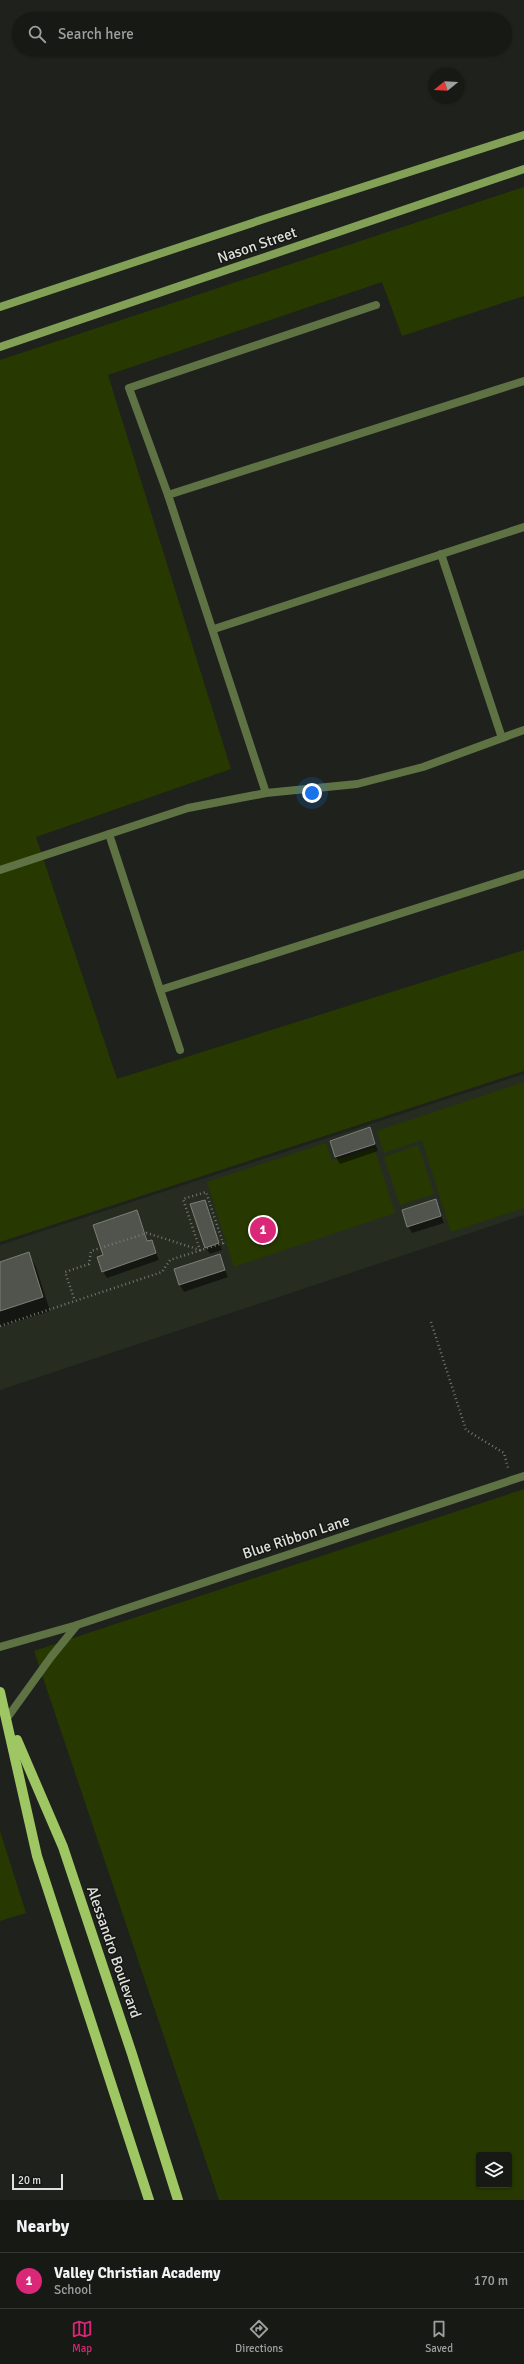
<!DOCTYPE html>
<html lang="en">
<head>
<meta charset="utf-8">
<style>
	body { margin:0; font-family:Signika,sans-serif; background:#242622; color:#f1f3f6 }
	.controls { position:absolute; right:12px; bottom:12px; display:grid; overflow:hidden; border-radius:4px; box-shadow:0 1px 3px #0004 }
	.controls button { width:36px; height:36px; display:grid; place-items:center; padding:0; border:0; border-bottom:1px solid #363834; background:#171915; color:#f1f3f6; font:20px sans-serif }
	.compass { position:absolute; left:428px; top:68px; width:36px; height:36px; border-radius:50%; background:#171915; box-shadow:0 1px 3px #0004; rotate:252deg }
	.scale { position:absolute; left:12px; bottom:10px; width:51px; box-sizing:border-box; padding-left:4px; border:2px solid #e0e1de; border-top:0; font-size:11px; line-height:14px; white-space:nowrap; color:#e0e1de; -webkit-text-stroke:3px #161813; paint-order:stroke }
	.you { position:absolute; left:312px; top:793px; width:14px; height:14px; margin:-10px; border:3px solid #fff; border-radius:50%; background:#1a73e8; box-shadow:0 0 0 6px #1a73e833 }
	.badge { display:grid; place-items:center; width:26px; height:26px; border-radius:50%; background:#db2777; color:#fff; font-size:13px; font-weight:700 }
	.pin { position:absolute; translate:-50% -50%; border:2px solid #fff; box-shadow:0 1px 4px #0006 }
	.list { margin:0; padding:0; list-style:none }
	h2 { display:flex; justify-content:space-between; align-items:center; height:52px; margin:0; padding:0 16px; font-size:17px }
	h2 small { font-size:13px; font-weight:400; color:#9ea0a0 }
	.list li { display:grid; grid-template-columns:26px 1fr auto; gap:12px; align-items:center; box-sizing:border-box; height:56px; padding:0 16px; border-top:1px solid #363834 }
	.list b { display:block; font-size:15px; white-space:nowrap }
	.list p { margin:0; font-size:13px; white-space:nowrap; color:#9ea0a0 }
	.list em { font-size:13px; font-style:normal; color:#9ea0a0 }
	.icon { flex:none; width:22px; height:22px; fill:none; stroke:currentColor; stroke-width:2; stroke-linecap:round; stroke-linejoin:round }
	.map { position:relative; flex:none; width:524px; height:2200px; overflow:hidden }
	.search { position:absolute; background:#171915; box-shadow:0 1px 3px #0004; left:12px; right:12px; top:12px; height:44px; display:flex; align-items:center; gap:10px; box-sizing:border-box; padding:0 14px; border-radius:22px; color:#9ea0a0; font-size:15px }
	.sheet { height:108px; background:#171915 }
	nav { display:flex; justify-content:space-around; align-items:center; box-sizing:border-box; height:56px; border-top:1px solid #363834; background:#171915; font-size:11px; color:#9ea0a0 }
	nav a { display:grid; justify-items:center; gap:2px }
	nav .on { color:#db2777 }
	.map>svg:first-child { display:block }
	.built { fill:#272c20 }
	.green { fill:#273900; fill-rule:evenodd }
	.shadow { fill:#0007 }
	.building { fill:#51544d; stroke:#7c7f78 }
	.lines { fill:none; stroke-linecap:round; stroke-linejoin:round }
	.path { stroke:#757672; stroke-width:2.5; stroke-dasharray:1 3; stroke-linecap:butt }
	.lane { stroke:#5f7244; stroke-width:8 }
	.street { stroke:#5f7244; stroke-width:8 }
	.secondary { stroke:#83a156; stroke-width:8 }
	.primary { stroke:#9ec662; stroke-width:10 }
	.labels { text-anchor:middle; stroke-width:3; stroke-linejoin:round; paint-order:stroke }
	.street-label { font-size:15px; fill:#e0e1de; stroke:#161813 }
</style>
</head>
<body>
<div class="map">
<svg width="524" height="2200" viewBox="0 0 524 2200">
	<rect width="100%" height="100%" fill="#1f211c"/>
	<path class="built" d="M 524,1074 L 524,1215 L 0,1390 L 0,1245 Z"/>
	<g class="green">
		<path d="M 524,187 L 524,296 L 402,336 L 382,282 L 108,375 L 231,769 L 36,837 L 117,1079 L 524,950 L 524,1071 L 0,1242 L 0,360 Z"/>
		<path d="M 524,1082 L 524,1208 L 451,1232 L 422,1140 L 384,1153 L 377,1131 Z"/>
		<path d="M 326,1143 L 332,1161 L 374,1148 L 395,1213 L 234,1267 L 207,1182 Z"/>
		<path d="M 418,1145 L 434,1194 L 400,1205 L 384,1157 Z"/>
		<path d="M 524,1489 L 524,2200 L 219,2200 L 34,1651 ZM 479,2155 L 509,2155 L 509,2185 L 479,2185 Z"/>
		<path d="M 0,1831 L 26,1913 L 0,1921 Z"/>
	</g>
	<g class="shadow">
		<path d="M 369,1129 L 378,1151 L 340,1164 L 336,1157 Z"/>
		<path d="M 435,1200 L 444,1223 L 412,1233 L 408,1226 Z"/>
		<path d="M 204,1201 L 222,1250 L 210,1254 L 205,1247 Z"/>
		<path d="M 137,1211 L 148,1242 L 151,1241 L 159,1260 L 107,1278 L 103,1271 L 104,1256 Z"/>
		<path d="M 28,1253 L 36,1267 L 50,1311 L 0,1327 L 0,1263 Z"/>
		<path d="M 219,1256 L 228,1277 L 184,1292 L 180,1285 Z"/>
	</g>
	<g class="building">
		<path d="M 370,1127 L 375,1144 L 335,1157 L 330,1141 Z"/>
		<path d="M 436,1199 L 441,1216 L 407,1227 L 402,1210 Z"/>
		<path d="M 205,1200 L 219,1243 L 205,1248 L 190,1204 Z"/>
		<path d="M 137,1210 L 147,1241 L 152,1240 L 156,1253 L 102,1272 L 97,1257 L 103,1255 L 93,1225 Z"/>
		<path d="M 29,1252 L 43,1297 L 0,1311 L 0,1262 Z"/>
		<path d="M 220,1254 L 225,1270 L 179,1285 L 174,1269 Z"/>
	</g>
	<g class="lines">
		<g class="path">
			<path d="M 431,1322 L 466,1430 L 504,1453 L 508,1468"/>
			<path d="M 0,1326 L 162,1272 L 170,1260 L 223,1243 L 206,1192 L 183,1199 L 200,1250 L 147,1233 L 91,1251 L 89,1264 L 65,1272 L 75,1301"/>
		</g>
		<g class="lane">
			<path d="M 168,495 L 129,388 L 376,305"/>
			<path d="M 0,1647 L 77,1625 L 524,1476"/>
			<path d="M 7,1718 L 51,1657 L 77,1625"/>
		</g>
		<g class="street">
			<path d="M 441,554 L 502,738"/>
			<path d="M 214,629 L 524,527"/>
			<path d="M 266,793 L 168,495 L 524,381"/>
			<path d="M 109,834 L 160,990 L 524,874"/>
			<path d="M 0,870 L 188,808 L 266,793 L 357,784 L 423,767 L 524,730"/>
			<path d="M 160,990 L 180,1050"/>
		</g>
		<g class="secondary">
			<path d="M 0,307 L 270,217 L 524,135"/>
			<path d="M 0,347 L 524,169"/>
		</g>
		<g class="primary">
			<path d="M 0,1692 L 37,1856 L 149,2200"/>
			<path d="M 17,1740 L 63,1847 L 132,2054 L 178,2200"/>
		</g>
	</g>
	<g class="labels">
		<g class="street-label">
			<text transform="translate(257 245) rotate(-19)" y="5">Nason Street</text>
			<text transform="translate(296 1537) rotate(-18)" y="5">Blue Ribbon Lane</text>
			<text transform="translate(114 1952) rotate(71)" y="5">Alessandro Boulevard</text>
		</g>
	</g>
</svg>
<div class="controls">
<button><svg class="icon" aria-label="layers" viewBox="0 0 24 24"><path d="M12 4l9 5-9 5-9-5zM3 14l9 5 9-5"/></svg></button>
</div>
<svg class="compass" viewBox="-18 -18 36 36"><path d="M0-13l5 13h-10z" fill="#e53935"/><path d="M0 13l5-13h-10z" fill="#9ea0a0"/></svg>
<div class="scale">20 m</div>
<div class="you"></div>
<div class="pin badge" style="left:263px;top:1230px">1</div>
<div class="search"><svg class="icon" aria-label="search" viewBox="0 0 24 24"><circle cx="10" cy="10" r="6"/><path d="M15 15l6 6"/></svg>Search here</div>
</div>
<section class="sheet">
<h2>Nearby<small></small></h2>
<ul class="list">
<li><span class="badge">1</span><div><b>Valley Christian Academy</b><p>School</p></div><em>170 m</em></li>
</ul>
</section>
<nav>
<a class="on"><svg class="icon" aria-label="map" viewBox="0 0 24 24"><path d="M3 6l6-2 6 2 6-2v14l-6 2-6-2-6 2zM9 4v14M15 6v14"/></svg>Map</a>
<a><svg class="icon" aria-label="directions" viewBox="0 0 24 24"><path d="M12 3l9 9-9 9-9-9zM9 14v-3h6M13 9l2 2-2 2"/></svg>Directions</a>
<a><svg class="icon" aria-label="saved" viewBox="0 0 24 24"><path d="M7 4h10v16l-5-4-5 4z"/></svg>Saved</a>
</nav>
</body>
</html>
